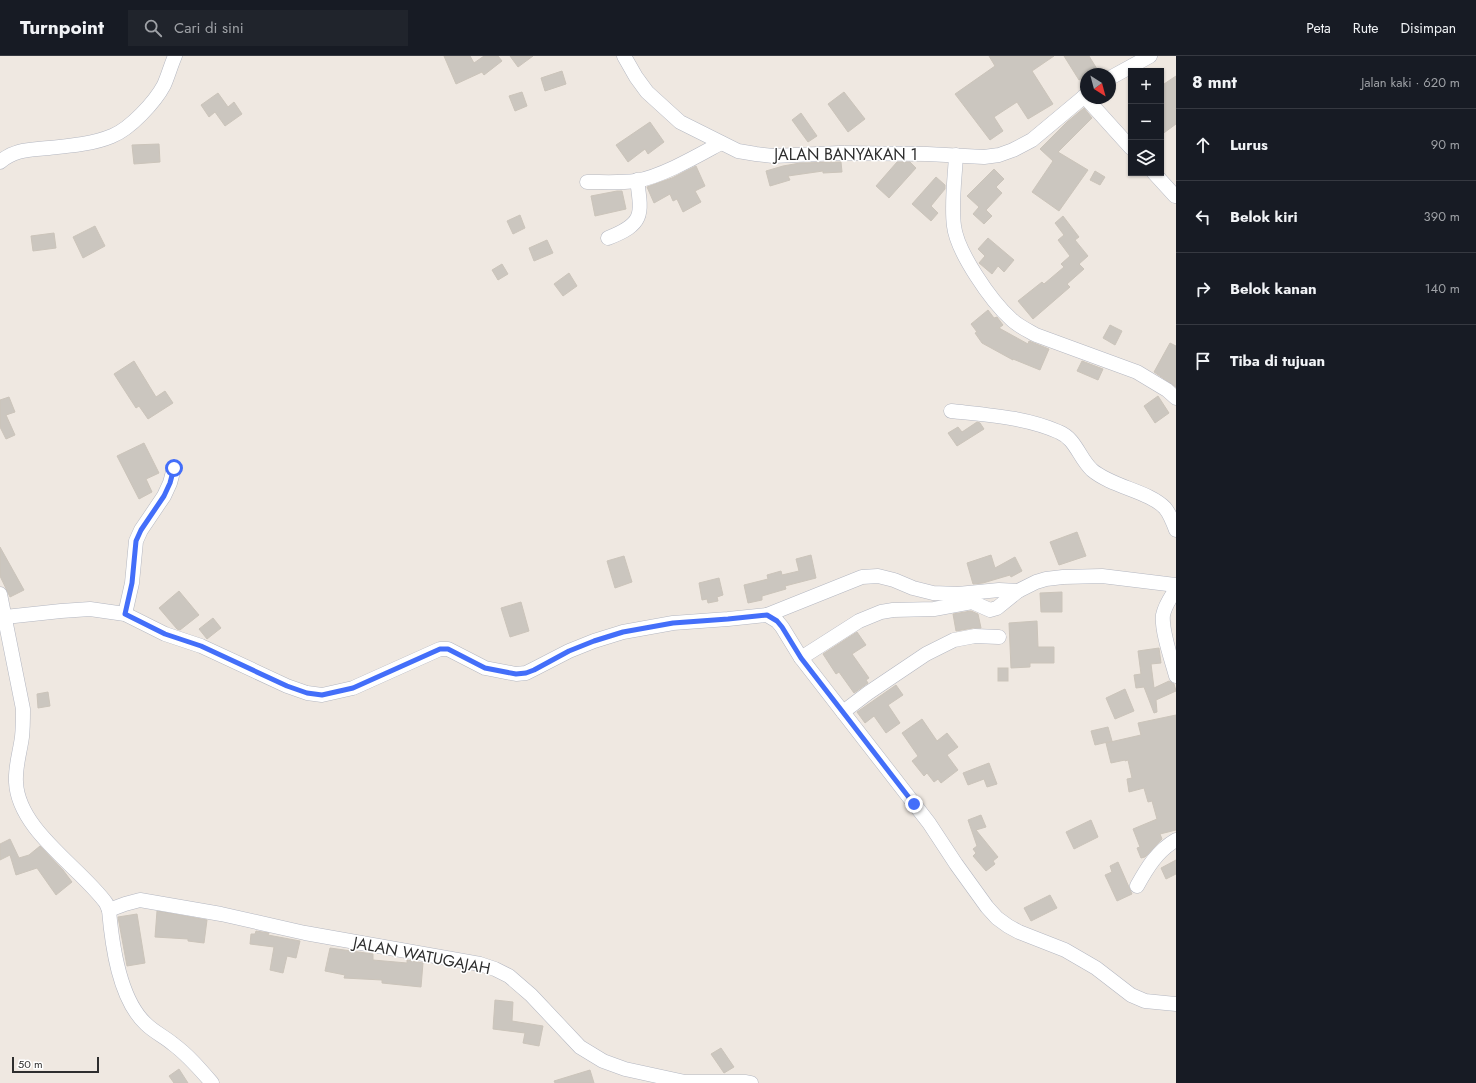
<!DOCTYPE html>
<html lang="id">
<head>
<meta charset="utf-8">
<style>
	body { margin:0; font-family:Jost,sans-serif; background:#20242c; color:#f1f3f6 }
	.controls { position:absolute; right:12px; top:12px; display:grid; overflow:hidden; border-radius:0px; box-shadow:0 1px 3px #0004 }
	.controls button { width:36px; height:36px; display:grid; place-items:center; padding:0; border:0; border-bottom:1px solid #363941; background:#171b24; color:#f1f3f6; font:20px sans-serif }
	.compass { position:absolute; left:1080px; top:12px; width:36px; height:36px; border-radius:50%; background:#171b24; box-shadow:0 1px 3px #0004; rotate:144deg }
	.scale { position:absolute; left:12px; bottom:10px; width:87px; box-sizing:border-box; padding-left:4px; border:2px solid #2e2e2e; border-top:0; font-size:11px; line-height:14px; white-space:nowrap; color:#2e2e2e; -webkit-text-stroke:3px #fff; paint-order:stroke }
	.stop { position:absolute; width:12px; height:12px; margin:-9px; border:3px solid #436ef9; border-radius:50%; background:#fff }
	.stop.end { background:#436ef9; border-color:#fff; box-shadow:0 1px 4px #0008 }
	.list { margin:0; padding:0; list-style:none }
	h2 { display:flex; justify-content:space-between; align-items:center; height:52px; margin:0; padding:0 16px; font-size:17px }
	h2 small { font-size:13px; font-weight:400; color:#9ea1a6 }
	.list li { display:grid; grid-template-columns:26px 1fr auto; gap:12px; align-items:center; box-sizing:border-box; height:72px; padding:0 16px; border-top:1px solid #363941 }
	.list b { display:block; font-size:15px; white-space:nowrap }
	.list em { font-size:13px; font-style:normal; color:#9ea1a6 }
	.icon { flex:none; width:22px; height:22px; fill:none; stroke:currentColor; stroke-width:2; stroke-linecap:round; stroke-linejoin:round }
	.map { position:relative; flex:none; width:1176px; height:1027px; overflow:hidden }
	header { display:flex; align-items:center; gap:24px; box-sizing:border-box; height:56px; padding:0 20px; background:#171b24; border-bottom:1px solid #363941 }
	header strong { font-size:19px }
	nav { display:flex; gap:22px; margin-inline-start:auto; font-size:14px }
	.search { width:280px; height:36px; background:#20242c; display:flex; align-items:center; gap:10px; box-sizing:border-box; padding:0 14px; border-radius:0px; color:#9ea1a6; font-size:15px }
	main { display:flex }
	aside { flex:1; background:#171b24 }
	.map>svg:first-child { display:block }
	.building { fill:#cbc6bf; stroke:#cbc4ba }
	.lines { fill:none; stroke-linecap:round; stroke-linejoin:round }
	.street-casing { stroke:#b4b7c1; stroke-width:15 }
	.street { stroke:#fff; stroke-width:14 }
	.route { stroke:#436ef9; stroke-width:5 }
	.labels { text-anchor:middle; stroke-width:3; stroke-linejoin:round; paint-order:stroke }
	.street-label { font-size:16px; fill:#2e2e2e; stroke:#fff }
</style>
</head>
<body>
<header>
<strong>Turnpoint</strong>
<div class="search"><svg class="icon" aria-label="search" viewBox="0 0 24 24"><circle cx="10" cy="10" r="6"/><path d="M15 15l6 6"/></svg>Cari di sini</div>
<nav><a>Peta</a><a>Rute</a><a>Disimpan</a></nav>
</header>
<main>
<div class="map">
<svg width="1176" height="1027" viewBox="0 0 1176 1027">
	<rect width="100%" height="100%" fill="#efe8e1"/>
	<g class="building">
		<path d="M 444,0 L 470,0 L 474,7 L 484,0 L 498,0 L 502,5 L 484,19 L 482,16 L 456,28 Z"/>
		<path d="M 510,0 L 533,0 L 518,11 Z"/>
		<path d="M 989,0 L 1054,0 L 1032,15 L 1053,48 L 1028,63 L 1017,46 L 994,61 L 1003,75 L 990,84 L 955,38 L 995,10 Z"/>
		<path d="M 1064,0 L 1089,0 L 1097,13 L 1089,18 L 1086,18 L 1086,20 L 1079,24 Z"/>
		<path d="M 562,15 L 566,28 L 545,35 L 541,22 Z"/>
		<path d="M 1176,20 L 1176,68 L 1161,79 L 1161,30 Z"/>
		<path d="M 522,36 L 527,50 L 515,55 L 509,40 Z"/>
		<path d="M 844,36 L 865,63 L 848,76 L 828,48 Z"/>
		<path d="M 218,37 L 228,51 L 234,46 L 242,58 L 225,70 L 215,56 L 209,61 L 201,49 Z"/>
		<path d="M 1084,52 L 1092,62 L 1058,96 L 1088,114 L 1059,155 L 1032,136 L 1053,105 L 1040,93 L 1067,66 Z"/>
		<path d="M 801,57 L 817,80 L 808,86 L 792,64 Z"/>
		<path d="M 650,66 L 664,86 L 648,98 L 645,93 L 628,106 L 616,89 Z"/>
		<path d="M 159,88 L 160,106 L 134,108 L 132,89 Z"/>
		<path d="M 841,106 L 842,116 L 823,117 L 823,115 L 788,120 L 790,124 L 770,130 L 766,115 L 783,110 L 800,107 Z"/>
		<path d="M 897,106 L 910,106 L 916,112 L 889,142 L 876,130 Z"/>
		<path d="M 696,110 L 705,130 L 695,135 L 701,146 L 683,156 L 677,143 L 673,145 L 670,138 L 654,147 L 647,131 L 672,122 Z"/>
		<path d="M 994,113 L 1004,123 L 996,131 L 1002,137 L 986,154 L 992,160 L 984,168 L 973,158 L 979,151 L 967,140 Z"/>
		<path d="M 1095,115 L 1105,121 L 1100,129 L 1090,124 Z"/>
		<path d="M 936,121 L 945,129 L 945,133 L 931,150 L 938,157 L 931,165 L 912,148 Z"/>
		<path d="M 617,135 L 622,135 L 626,153 L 595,160 L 591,140 Z"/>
		<path d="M 520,159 L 525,172 L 513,178 L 507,165 Z"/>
		<path d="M 1063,160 L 1079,181 L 1075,184 L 1088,200 L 1079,208 L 1084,213 L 1067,228 L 1070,231 L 1033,263 L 1018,245 L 1042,226 L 1044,228 L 1064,211 L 1061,208 L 1070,200 L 1058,184 L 1064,179 L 1055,167 Z"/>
		<path d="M 95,170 L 105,190 L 83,202 L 73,181 Z"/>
		<path d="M 54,177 L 56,192 L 33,195 L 31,180 Z"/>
		<path d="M 988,182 L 1014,204 L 1004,216 L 998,210 L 992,218 L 979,207 L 985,200 L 978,193 Z"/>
		<path d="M 547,184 L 553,197 L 534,205 L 529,192 Z"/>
		<path d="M 502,208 L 508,218 L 498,224 L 492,214 Z"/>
		<path d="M 569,217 L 577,230 L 563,240 L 554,228 Z"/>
		<path d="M 988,254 L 994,262 L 997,261 L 1003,269 L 999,272 L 1028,288 L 1029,285 L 1049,293 L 1040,314 L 1013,303 L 1013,304 L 982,287 L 975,277 L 977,276 L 971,268 Z"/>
		<path d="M 1110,269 L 1122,275 L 1115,289 L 1103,282 Z"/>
		<path d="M 1170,287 L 1176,290 L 1176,331 L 1154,316 Z"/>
		<path d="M 134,305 L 156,341 L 165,335 L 173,347 L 148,363 L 139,350 L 136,352 L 114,318 Z"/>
		<path d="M 1082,305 L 1103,313 L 1098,324 L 1077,315 Z"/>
		<path d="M 1158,340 L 1169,357 L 1155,367 L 1144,350 Z"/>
		<path d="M 9,341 L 15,356 L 6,359 L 15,379 L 6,383 L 0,371 L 0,344 Z"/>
		<path d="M 977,366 L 980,367 L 984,373 L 957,390 L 948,377 L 958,371 L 962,376 Z"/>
		<path d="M 144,387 L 159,417 L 146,423 L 152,436 L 139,443 L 117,400 Z"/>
		<path d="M 1077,476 L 1086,500 L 1059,509 L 1050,486 Z"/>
		<path d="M 0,491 L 24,534 L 10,541 L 0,520 Z"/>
		<path d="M 811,499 L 816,522 L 785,530 L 786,533 L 762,540 L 762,544 L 748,547 L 744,529 L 768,523 L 767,519 L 781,515 L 782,519 L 799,515 L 796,503 Z"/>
		<path d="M 991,499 L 995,512 L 1015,501 L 1022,515 L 1011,521 L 1010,519 L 983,527 L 973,528 L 967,507 Z"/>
		<path d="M 624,500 L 632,526 L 615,532 L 607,505 Z"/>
		<path d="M 719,522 L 723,539 L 717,541 L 718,545 L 708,547 L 707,543 L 702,544 L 699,527 Z"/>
		<path d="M 179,535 L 199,559 L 180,574 L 177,573 L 159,552 Z"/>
		<path d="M 1062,536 L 1062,556 L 1041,556 L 1040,537 Z"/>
		<path d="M 521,546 L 529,575 L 510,581 L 501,552 Z"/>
		<path d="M 971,555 L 978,558 L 981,572 L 973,572 L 956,575 L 953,558 Z"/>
		<path d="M 213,562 L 221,572 L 207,583 L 199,573 Z"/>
		<path d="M 1037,565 L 1038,591 L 1054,591 L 1054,607 L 1030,607 L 1030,611 L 1011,612 L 1009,567 Z"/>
		<path d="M 857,576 L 866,589 L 852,598 L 869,622 L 866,624 L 868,627 L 854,637 L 839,616 L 836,618 L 823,598 Z"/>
		<path d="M 1159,592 L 1161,607 L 1151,608 L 1154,632 L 1169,625 L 1174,628 L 1176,635 L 1156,644 L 1157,656 L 1154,657 L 1144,631 L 1136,632 L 1134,619 L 1141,618 L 1138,595 Z"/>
		<rect x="998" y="612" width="10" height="13"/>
		<path d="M 896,629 L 903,639 L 888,649 L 900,667 L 886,677 L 874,660 L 865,667 L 857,656 Z"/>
		<path d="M 1125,633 L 1134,655 L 1115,663 L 1106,642 Z"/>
		<path d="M 48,636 L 50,650 L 38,652 L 37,638 Z"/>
		<path d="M 1176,659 L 1176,774 L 1160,778 L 1162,783 L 1145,801 L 1141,802 L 1137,792 L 1140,791 L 1133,773 L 1157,763 L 1152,745 L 1148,746 L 1144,732 L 1129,736 L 1127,723 L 1132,722 L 1128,704 L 1125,705 L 1125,704 L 1111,707 L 1106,687 L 1141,679 L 1138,667 Z"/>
		<path d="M 922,663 L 937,685 L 947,677 L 958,691 L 947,699 L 958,714 L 941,727 L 938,723 L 934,726 L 927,717 L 924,720 L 912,705 L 918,700 L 902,677 Z"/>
		<path d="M 1108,671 L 1112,685 L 1095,689 L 1091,675 Z"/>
		<path d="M 989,707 L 997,728 L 987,731 L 984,723 L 968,729 L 963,717 Z"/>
		<path d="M 981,759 L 986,771 L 976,774 L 998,801 L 993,805 L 995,808 L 986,815 L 973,800 L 976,797 L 973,793 L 977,790 L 968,764 Z"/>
		<path d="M 1091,764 L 1098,781 L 1074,793 L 1066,776 Z"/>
		<path d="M 10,783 L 19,802 L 29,799 L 40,790 L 63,814 L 72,826 L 56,839 L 37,812 L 16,819 L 10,799 L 0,804 L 0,788 Z"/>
		<path d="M 1176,804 L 1176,818 L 1166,823 L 1161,812 Z"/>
		<path d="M 1118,806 L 1132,838 L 1117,845 L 1105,819 L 1112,816 L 1110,810 Z"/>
		<path d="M 1050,839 L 1057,852 L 1031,865 L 1024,852 Z"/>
		<path d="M 157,855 L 207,864 L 204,887 L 188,885 L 188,883 L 155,881 Z"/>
		<path d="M 137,858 L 145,907 L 127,910 L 118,861 Z"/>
		<path d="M 256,875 L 269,877 L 268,879 L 300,885 L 296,902 L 287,900 L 283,917 L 270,914 L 274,891 L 250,888 L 251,878 L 255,878 Z"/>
		<path d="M 330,892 L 373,898 L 373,904 L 407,907 L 407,904 L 423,907 L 421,931 L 382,927 L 382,924 L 344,922 L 345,919 L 325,915 Z"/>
		<path d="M 495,944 L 513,946 L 512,965 L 543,970 L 539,990 L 523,987 L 525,977 L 493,973 Z"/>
		<path d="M 721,992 L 734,1011 L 724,1017 L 711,998 Z"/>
		<path d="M 179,1013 L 188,1027 L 174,1027 L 169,1020 Z"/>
		<path d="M 590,1014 L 594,1027 L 555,1027 L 554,1025 Z"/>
	</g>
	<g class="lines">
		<g class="street-casing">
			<g id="street">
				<path d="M 624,0 L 636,21 L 647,36 L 680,66 L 738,95 L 756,98 L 773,100 L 840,97 L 927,98 L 984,101 L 999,99 L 1013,94 L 1032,84 L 1086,39"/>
				<path d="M 1110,22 L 1150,0"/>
				<path d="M 1084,40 L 1131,92"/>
				<path d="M 956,99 C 955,121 951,148 954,170 C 957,196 991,245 1011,263 C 1018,270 1027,274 1036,279 L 1137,316 L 1167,334 L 1176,342"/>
				<path d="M 0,106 C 15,93 30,94 49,92 C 69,90 93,88 112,80 C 130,73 155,46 164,29 C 168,20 171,9 175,0"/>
				<path d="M 1154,117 L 1175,140"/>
				<path d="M 587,126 C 603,126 620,127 636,125 C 663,120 697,100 721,87"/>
				<path d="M 608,182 C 644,168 642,159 637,124"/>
				<path d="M 951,355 C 987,359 1025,361 1059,376 C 1076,383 1079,402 1092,414 C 1112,431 1149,435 1165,452 C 1170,458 1173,466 1176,474"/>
				<path d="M 1176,533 C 1171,541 1165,549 1163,559 C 1161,574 1172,605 1176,620"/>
				<path d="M 0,538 L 23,653 C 23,663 23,672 22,681 C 20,696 15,711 16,726 C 18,774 80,811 106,847 L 109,854 C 112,889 119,943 146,968 C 154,976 165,981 173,988 C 188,999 200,1013 212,1027"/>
				<path d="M 125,558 L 132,527 L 136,485 L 141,474 L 164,440 L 170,427 L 174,412"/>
				<path d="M 767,559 L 862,521 L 878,520 L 894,524 L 913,532 L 933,537 L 958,538 L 999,534 L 1018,535 L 1036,526 L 1046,523 L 1063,521 L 1102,520 L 1176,529"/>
				<path d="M 5,561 L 61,555 L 90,553 L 125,558 L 165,578 L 201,590 L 287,630 L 307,637 L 322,639 L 353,632 L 440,593 L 448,593 L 485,612 L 516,618 L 526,617 L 534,613 L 569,595 L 594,585 L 623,576 L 673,567 L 728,563 L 767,559 L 777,565 L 782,571 L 801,602 L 929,767 L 956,808 L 987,851 L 997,862 L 1008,870 L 1019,876 L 1065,894 L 1096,912 L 1131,939 L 1145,945 L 1176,948"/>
				<path d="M 801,602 L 859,565 L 881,556 L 893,554 L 934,553 L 972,546 L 990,554 L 997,552 L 1018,535"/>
				<path d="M 843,656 L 868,637 L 926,598 L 954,584 L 975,580 L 999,581"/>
				<path d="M 1137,830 C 1147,812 1157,795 1176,784"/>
				<path d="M 109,854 L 125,848 L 140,844 L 221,858 L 305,877 L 480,908 L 495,913 L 509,920 L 531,939 L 580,991 L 603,1005 L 625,1013 L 685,1026 L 746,1026 L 751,1027"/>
			</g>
		</g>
		<use href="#street" class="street"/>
	</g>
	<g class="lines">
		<path class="route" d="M 174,412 L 170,427 L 164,440 L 141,474 L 136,485 L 132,527 L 125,558 L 165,578 L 201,590 L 287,630 L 307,637 L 322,639 L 353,632 L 440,593 L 448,593 L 485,612 L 516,618 L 526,617 L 534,614 L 569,595 L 594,585 L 623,576 L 673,567 L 728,563 L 767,559 L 777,565 L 782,571 L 801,602 L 914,748"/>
	</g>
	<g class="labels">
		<g class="street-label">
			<text x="846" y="104">JALAN BANYAKAN 1</text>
			<text transform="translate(422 899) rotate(11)" y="6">JALAN WATUGAJAH</text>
		</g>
	</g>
</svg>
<div class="controls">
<button>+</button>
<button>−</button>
<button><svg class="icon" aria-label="layers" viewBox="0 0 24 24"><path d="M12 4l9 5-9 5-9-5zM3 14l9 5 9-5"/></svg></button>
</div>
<svg class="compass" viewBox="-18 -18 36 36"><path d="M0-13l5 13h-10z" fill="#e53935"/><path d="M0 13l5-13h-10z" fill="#9ea1a6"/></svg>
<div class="scale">50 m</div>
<div class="stop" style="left:174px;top:412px"></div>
<div class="stop end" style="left:914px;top:748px"></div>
</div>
<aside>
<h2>8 mnt<small>Jalan kaki · 620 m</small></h2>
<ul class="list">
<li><svg class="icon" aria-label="ahead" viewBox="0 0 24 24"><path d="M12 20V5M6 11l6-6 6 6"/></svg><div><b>Lurus</b></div><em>90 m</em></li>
<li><svg class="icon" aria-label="left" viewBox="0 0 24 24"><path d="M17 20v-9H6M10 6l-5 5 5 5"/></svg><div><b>Belok kiri</b></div><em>390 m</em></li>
<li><svg class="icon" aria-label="right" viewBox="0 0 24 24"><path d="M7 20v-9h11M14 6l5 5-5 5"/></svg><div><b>Belok kanan</b></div><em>140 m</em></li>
<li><svg class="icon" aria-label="arrive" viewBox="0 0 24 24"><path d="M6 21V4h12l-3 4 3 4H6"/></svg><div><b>Tiba di tujuan</b></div></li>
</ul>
</aside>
</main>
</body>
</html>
